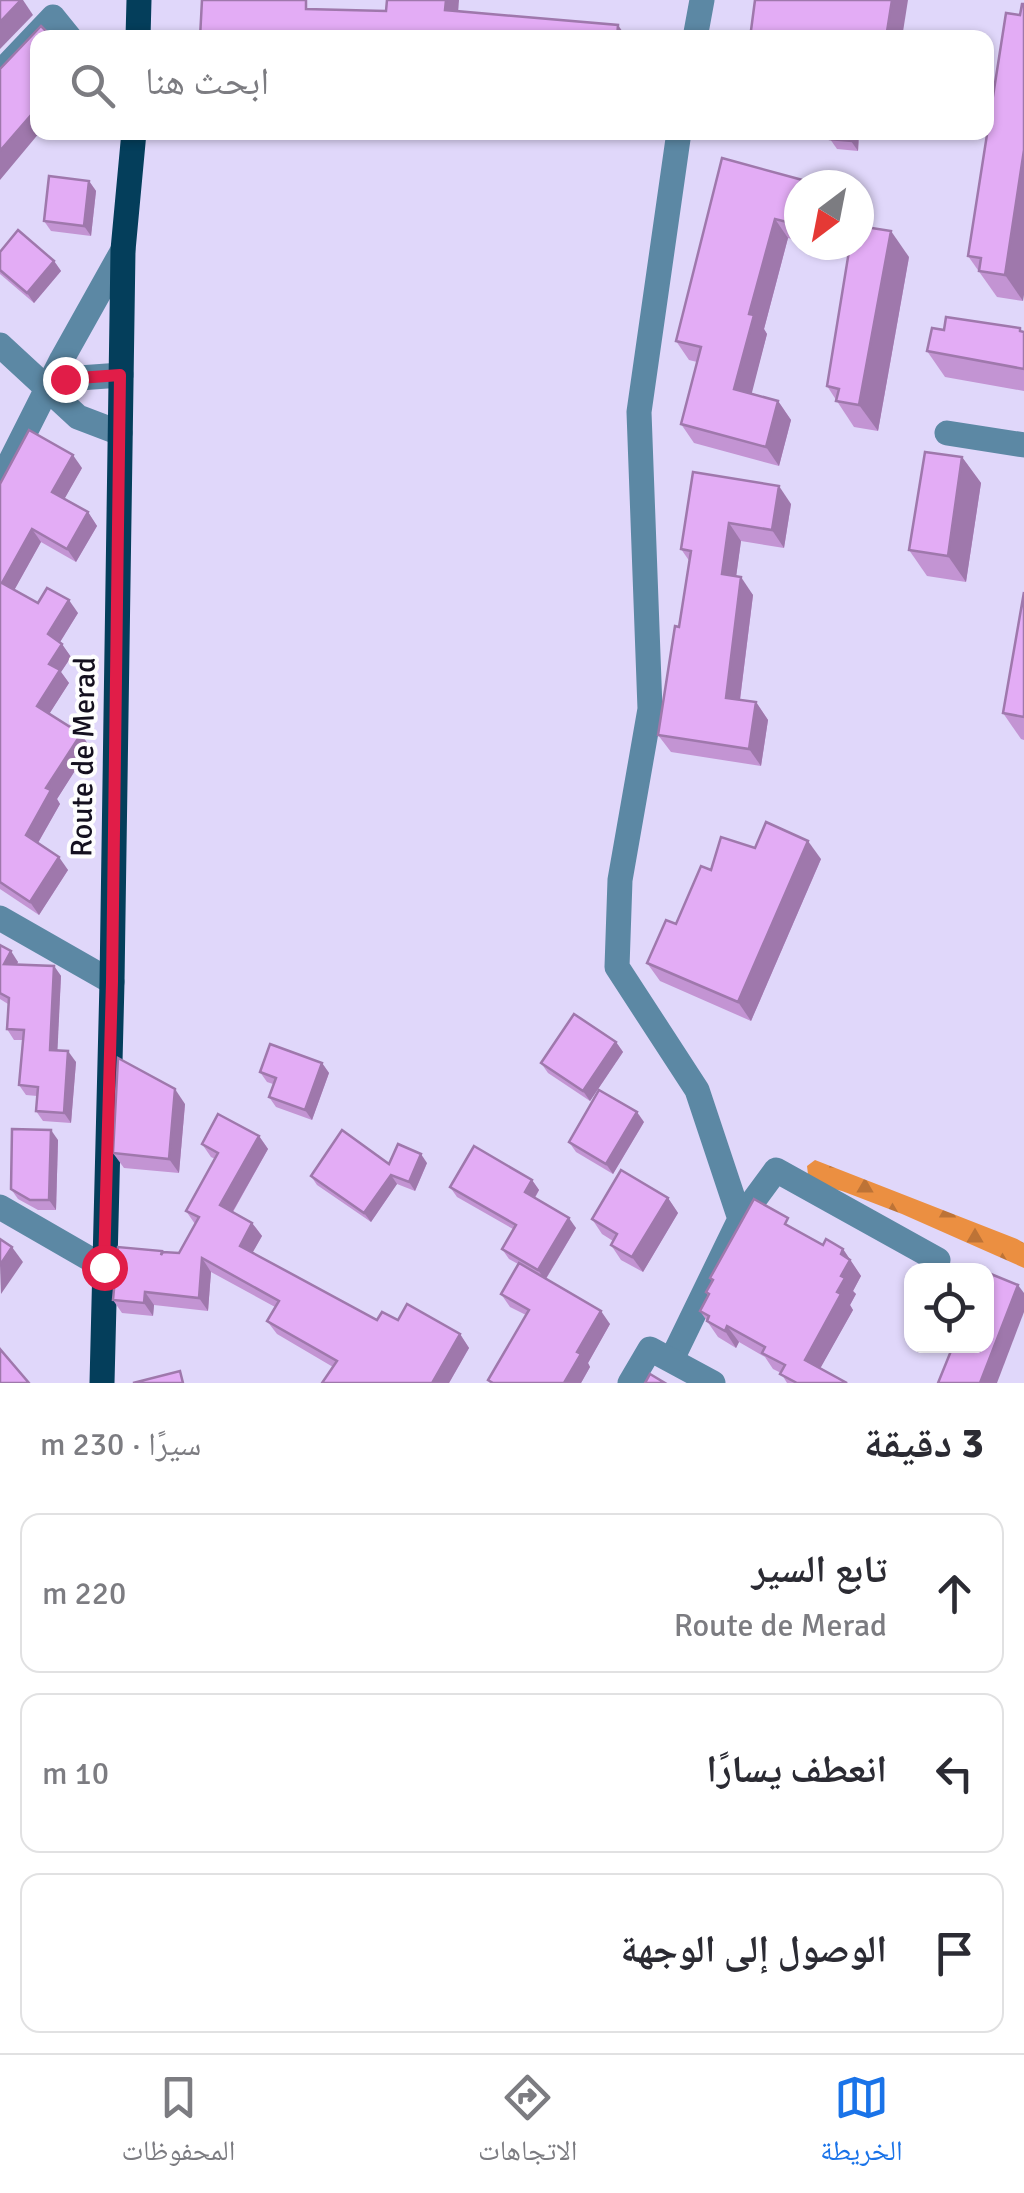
<!DOCTYPE html>
<html lang="ar">
<head>
<meta charset="utf-8">
<style>
	body { margin:0; font-family:Signika,"Noto Naskh Arabic",sans-serif; background:#f2f2f3; color:#2b2b33; direction:rtl }
	.controls { position:absolute; right:30px; bottom:30px; display:grid; overflow:hidden; border-radius:20px; box-shadow:0 2px 8px #0004 }
	.controls button { width:90px; height:90px; display:grid; place-items:center; padding:0; border:0; border-bottom:2px solid #e1e1e2; background:#fff; color:#2b2b33; font:50px sans-serif }
	.compass { position:absolute; left:784px; top:170px; width:90px; height:90px; border-radius:50%; background:#fff; box-shadow:0 2px 8px #0004; rotate:212deg }
	.stop { position:absolute; width:30px; height:30px; margin:-22px; border:8px solid #e11d48; border-radius:50%; background:#fff }
	.stop.end { background:#e11d48; border-color:#fff; box-shadow:0 2px 10px #0008 }
	.list { margin:0; padding:0; list-style:none }
	h2 { display:flex; justify-content:space-between; align-items:center; height:130px; margin:0; padding:0 40px; font-size:42px }
	h2 small { font-size:32px; font-weight:400; color:#7c7c81 }
	.list li { display:grid; grid-template-columns:65px 1fr auto; gap:30px; align-items:center; box-sizing:border-box; height:160px; margin:0 20px 20px; padding:0 20px; border:2px solid #e1e1e2; border-radius:20px }
	.list b { display:block; font-size:38px; white-space:nowrap }
	.list p { margin:0; font-size:32px; white-space:nowrap; color:#7c7c81 }
	.list em { font-size:32px; font-style:normal; color:#7c7c81 }
	.icon { flex:none; width:55px; height:55px; fill:none; stroke:currentColor; stroke-width:2; stroke-linecap:round; stroke-linejoin:round }
	.map { position:relative; flex:none; width:1024px; height:1383px; overflow:hidden; direction:ltr }
	.search { position:absolute; background:#fff; box-shadow:0 2px 8px #0004; left:30px; right:30px; top:30px; height:110px; display:flex; align-items:center; gap:25px; box-sizing:border-box; padding:0 35px; border-radius:20px; color:#7c7c81; font-size:38px }
	.sheet { height:670px; background:#fff }
	nav { display:flex; justify-content:space-around; align-items:center; box-sizing:border-box; height:140px; border-top:2px solid #e1e1e2; background:#fff; font-size:28px; color:#7c7c81 }
	nav a { display:grid; justify-items:center; gap:5px }
	nav .on { color:#1a73e8 }
	.map>svg:first-child { display:block }
	.forest { fill:url(#forest-firs) }
	.lines { fill:none; stroke-linecap:round; stroke-linejoin:round }
	.minor { stroke:#5c88a4; stroke-width:25 }
	.major { stroke:#043e5b; stroke-width:25 }
	.wall { fill:#c394d3 }
	.shaded-wall { fill:#9f78ac }
	.building { fill:#e3acf5; stroke:#9f78ac; stroke-width:2.5 }
	.route { stroke:#e11d48; stroke-width:12 }
	.labels { text-anchor:middle; stroke-width:8; stroke-linejoin:round; paint-order:stroke }
	.street-label { font-size:30px; fill:#14101f; stroke:#fefefe }
</style>
</head>
<body>
<div class="map">
<svg width="1024" height="1383" viewBox="0 0 1024 1383">
	<defs>
		<pattern id="forest-firs" width="22" height="20" patternUnits="userSpaceOnUse" patternTransform="scale(2.5)"><rect width="22" height="20" fill="#eb8f41"/><path d="M5 1l3.5 6h-7zM16 11l3.5 6h-7z" fill="#bd7336"/></pattern>
	</defs>
	<rect width="100%" height="100%" fill="#e0d7fa"/>
	<path class="forest" d="M 815,1160 L 1017,1239 L 1024,1243 L 1024,1268 L 902,1214 L 842,1191 L 809,1183 L 807,1166 Z"/>
	<g class="lines">
		<g class="minor">
			<path d="M 695,38 L 702,0"/>
			<path d="M 0,73 L 53,17 L 70,38"/>
			<path d="M 0,345 L 78,417 L 120,433"/>
			<path d="M 49,387 L 65,379 L 121,375"/>
			<path d="M 947,433 L 1024,445"/>
			<path d="M 0,482 L 62,359 L 123,250"/>
			<path d="M 0,918 L 112,982"/>
			<path d="M 0,1207 L 104,1267"/>
			<path d="M 740,1219 L 776,1170 L 938,1260"/>
			<path d="M 672,1359 L 740,1219 L 697,1090 L 617,967 L 620,880 L 650,709 L 639,412 L 679,132"/>
			<path d="M 630,1383 L 650,1349 L 713,1383"/>
		</g>
		<g class="major">
			<path d="M 138,38 L 139,0"/>
			<path d="M 102,1383 L 112,982 L 123,250 L 134,132"/>
		</g>
	</g>
	<g class="wall">
		<path d="M 1006,13 L 1023,301 L 997,297 L 968,256 Z"/>
		<path d="M 859,132 L 858,151 L 837,149 L 830,139 Z"/>
		<path d="M 722,158 L 806,181 L 809,185 L 799,185 L 799,241 L 788,238 L 764,329 L 767,334 L 751,393 L 778,401 L 791,420 L 779,466 L 694,443 L 681,424 L 697,362 L 689,360 L 676,341 Z"/>
		<path d="M 89,181 L 96,191 L 91,236 L 51,231 L 44,221 Z"/>
		<path d="M 0,252 L 54,261 L 61,271 L 34,303 L 0,274 Z"/>
		<path d="M 909,257 L 878,431 L 854,427 L 827,386 Z"/>
		<path d="M 944,330 L 1024,332 L 1024,391 L 945,377 L 927,351 Z"/>
		<path d="M 962,457 L 981,483 L 966,582 L 927,576 L 909,550 Z"/>
		<path d="M 82,468 L 64,499 L 88,512 L 97,526 L 76,562 L 41,542 L 14,590 L 38,603 L 78,613 L 60,642 L 71,657 L 61,672 L 69,683 L 49,714 L 81,734 L 90,747 L 57,799 L 60,804 L 38,843 L 68,870 L 39,915 L 0,889 L 0,484 Z"/>
		<path d="M 693,472 L 791,504 L 784,548 L 741,541 L 736,576 L 753,595 L 740,700 L 756,702 L 768,720 L 761,766 L 671,752 L 658,735 L 679,627 L 690,562 L 681,549 Z"/>
		<path d="M 1024,592 L 1024,740 L 1021,739 L 1003,713 Z"/>
		<path d="M 755,848 L 821,859 L 751,1021 L 660,981 L 647,963 L 676,924 L 711,870 Z"/>
		<path d="M 0,945 L 18,962 L 17,964 L 54,966 L 61,976 L 57,1050 L 76,1062 L 71,1123 L 43,1121 L 36,1111 L 37,1096 L 26,1095 L 19,1085 L 23,1040 L 14,1040 L 7,1029 L 8,1004 L 0,999 Z"/>
		<path d="M 616,1042 L 623,1052 L 590,1101 L 548,1073 L 541,1063 Z"/>
		<path d="M 322,1063 L 329,1073 L 312,1120 L 276,1107 L 269,1097 L 273,1084 L 267,1082 L 260,1072 Z"/>
		<path d="M 185,1104 L 179,1173 L 124,1168 L 113,1153 Z"/>
		<path d="M 644,1122 L 613,1174 L 576,1152 L 569,1142 Z"/>
		<path d="M 259,1136 L 268,1149 L 233,1212 L 252,1223 L 262,1236 L 252,1253 L 377,1320 L 398,1320 L 460,1334 L 469,1348 L 449,1383 L 322,1383 L 333,1367 L 277,1334 L 267,1321 L 275,1307 L 211,1272 L 208,1311 L 154,1305 L 153,1316 L 122,1313 L 113,1300 L 163,1253 L 179,1253 L 195,1224 L 186,1211 L 215,1159 L 211,1157 L 202,1144 Z"/>
		<path d="M 58,1140 L 56,1210 L 38,1210 L 18,1199 L 11,1189 Z"/>
		<path d="M 427,1163 L 415,1191 L 397,1184 L 371,1222 L 317,1185 L 311,1176 L 389,1164 Z"/>
		<path d="M 532,1180 L 539,1190 L 535,1198 L 576,1228 L 546,1279 L 610,1324 L 588,1363 L 590,1367 L 581,1383 L 490,1383 L 488,1380 L 526,1315 L 510,1307 L 501,1294 L 518,1264 L 509,1259 L 502,1249 L 513,1229 L 457,1197 L 450,1187 Z"/>
		<path d="M 668,1198 L 678,1213 L 643,1272 L 621,1260 L 611,1245 L 613,1241 L 602,1234 L 592,1219 Z"/>
		<path d="M 796,1230 L 823,1245 L 843,1249 L 861,1276 L 853,1291 L 856,1294 L 850,1305 L 853,1310 L 820,1368 L 847,1383 L 787,1383 L 781,1373 L 773,1369 L 765,1357 L 739,1342 L 736,1348 L 718,1337 L 700,1311 L 708,1296 L 706,1292 L 712,1281 L 710,1278 Z"/>
	</g>
	<g class="shaded-wall">
		<path d="M 21,0 L 23,0 L 33,15 L 0,49 L 0,22 Z"/>
		<path d="M 446,0 L 459,0 L 457,27 L 445,10 Z"/>
		<path d="M 892,0 L 908,0 L 902,38 L 886,38 Z"/>
		<path d="M 618,25 L 627,38 L 617,38 Z"/>
		<path d="M 38,107 L 38,132 L 40,132 L 0,180 L 0,151 Z"/>
		<path d="M 851,132 L 859,132 L 858,151 L 851,141 Z"/>
		<path d="M 1024,150 L 1024,295 L 1023,301 L 1005,275 Z"/>
		<path d="M 89,181 L 96,191 L 91,236 L 84,226 Z"/>
		<path d="M 799,208 L 799,231 L 795,224 Z"/>
		<path d="M 775,219 L 788,238 L 764,329 L 767,334 L 748,408 L 734,389 L 749,314 Z"/>
		<path d="M 891,231 L 909,257 L 878,431 L 859,405 Z"/>
		<path d="M 54,261 L 61,271 L 34,303 L 27,293 Z"/>
		<path d="M 778,401 L 791,420 L 779,466 L 766,447 Z"/>
		<path d="M 73,455 L 82,468 L 61,505 L 52,492 Z"/>
		<path d="M 962,457 L 981,483 L 966,582 L 948,556 Z"/>
		<path d="M 779,486 L 791,504 L 784,548 L 772,530 Z"/>
		<path d="M 88,512 L 97,526 L 76,562 L 67,549 Z"/>
		<path d="M 729,523 L 741,541 L 734,592 L 722,574 Z"/>
		<path d="M 32,529 L 41,542 L 11,596 L 2,583 Z"/>
		<path d="M 741,577 L 753,595 L 738,715 L 726,698 Z"/>
		<path d="M 69,600 L 78,613 L 57,647 L 48,634 Z"/>
		<path d="M 62,644 L 71,657 L 61,672 L 69,683 L 46,719 L 37,706 L 49,664 Z"/>
		<path d="M 756,702 L 768,720 L 761,766 L 749,749 Z"/>
		<path d="M 81,734 L 90,747 L 57,799 L 60,804 L 35,848 L 26,835 L 46,788 Z"/>
		<path d="M 808,841 L 821,859 L 751,1021 L 738,1002 Z"/>
		<path d="M 59,857 L 68,870 L 39,915 L 30,902 Z"/>
		<path d="M 11,951 L 18,962 L 11,974 L 4,964 Z"/>
		<path d="M 54,966 L 61,976 L 57,1060 L 50,1050 Z"/>
		<path d="M 616,1042 L 623,1052 L 590,1101 L 583,1091 Z"/>
		<path d="M 68,1051 L 76,1062 L 71,1123 L 64,1113 Z"/>
		<path d="M 322,1063 L 329,1073 L 312,1120 L 305,1110 Z"/>
		<path d="M 175,1089 L 185,1104 L 179,1173 L 169,1159 Z"/>
		<path d="M 637,1112 L 644,1122 L 613,1174 L 606,1164 Z"/>
		<path d="M 51,1130 L 58,1140 L 56,1210 L 49,1200 Z"/>
		<path d="M 259,1136 L 268,1149 L 229,1218 L 220,1205 Z"/>
		<path d="M 421,1154 L 427,1163 L 415,1191 L 409,1182 Z"/>
		<path d="M 391,1175 L 397,1184 L 371,1222 L 364,1213 Z"/>
		<path d="M 532,1180 L 539,1190 L 532,1202 L 525,1192 Z"/>
		<path d="M 668,1198 L 678,1213 L 643,1272 L 632,1257 Z"/>
		<path d="M 569,1218 L 576,1228 L 545,1280 L 538,1270 Z"/>
		<path d="M 252,1223 L 262,1236 L 249,1259 L 240,1246 Z"/>
		<path d="M 12,1247 L 23,1262 L 1,1294 L 0,1265 Z"/>
		<path d="M 843,1249 L 861,1276 L 853,1291 L 856,1294 L 850,1305 L 853,1310 L 816,1376 L 805,1360 L 837,1292 L 841,1276 L 841,1254 Z"/>
		<path d="M 202,1258 L 211,1272 L 208,1311 L 199,1298 Z"/>
		<path d="M 1018,1285 L 1024,1293 L 1024,1312 L 997,1383 L 980,1383 Z"/>
		<path d="M 145,1292 L 154,1305 L 153,1316 L 144,1303 Z"/>
		<path d="M 601,1311 L 610,1324 L 588,1363 L 590,1367 L 581,1383 L 564,1383 L 577,1352 Z"/>
		<path d="M 727,1326 L 739,1342 L 736,1348 L 725,1331 Z"/>
		<path d="M 460,1334 L 469,1348 L 449,1383 L 432,1383 Z"/>
	</g>
	<g class="building">
		<path d="M 0,0 L 21,0 L 0,22 Z"/>
		<path d="M 202,0 L 306,0 L 306,9 L 386,11 L 387,0 L 446,0 L 445,10 L 618,25 L 617,38 L 200,38 Z"/>
		<path d="M 755,0 L 892,0 L 886,38 L 750,38 Z"/>
		<path d="M 1022,4 L 1024,4 L 1024,150 L 1005,275 L 979,271 L 981,258 L 968,256 L 1006,13 L 1020,15 Z"/>
		<path d="M 41,26 L 52,37 L 64,38 L 38,38 L 38,107 L 0,151 L 0,69 Z"/>
		<path d="M 830,132 L 851,132 L 851,141 L 830,139 Z"/>
		<path d="M 722,158 L 806,181 L 805,185 L 799,185 L 799,208 L 795,224 L 775,219 L 749,314 L 754,315 L 734,389 L 778,401 L 766,447 L 681,424 L 701,347 L 676,341 Z"/>
		<path d="M 49,176 L 89,181 L 84,226 L 44,221 Z"/>
		<path d="M 859,226 L 891,231 L 859,405 L 836,401 L 839,389 L 827,386 L 850,245 L 859,245 Z"/>
		<path d="M 18,230 L 54,261 L 27,293 L 0,270 L 0,252 Z"/>
		<path d="M 946,317 L 1020,328 L 1020,331 L 1024,332 L 1024,369 L 927,351 L 932,328 L 944,330 Z"/>
		<path d="M 29,430 L 73,455 L 52,492 L 88,512 L 67,549 L 32,529 L 2,583 L 38,603 L 47,588 L 69,600 L 48,634 L 62,644 L 49,664 L 60,670 L 37,706 L 81,734 L 46,788 L 51,790 L 26,835 L 59,857 L 30,902 L 0,882 L 0,484 Z"/>
		<path d="M 925,452 L 962,457 L 948,556 L 909,550 Z"/>
		<path d="M 693,472 L 779,486 L 772,530 L 729,523 L 722,574 L 741,577 L 726,698 L 756,702 L 749,749 L 658,735 L 675,626 L 679,627 L 691,551 L 681,549 Z"/>
		<path d="M 1024,592 L 1024,717 L 1003,713 Z"/>
		<path d="M 766,822 L 808,841 L 738,1002 L 647,963 L 666,920 L 676,924 L 701,866 L 711,870 L 721,837 L 755,848 Z"/>
		<path d="M 0,945 L 11,951 L 4,964 L 54,966 L 50,1050 L 68,1051 L 64,1113 L 36,1111 L 38,1087 L 19,1085 L 24,1030 L 7,1029 L 9,998 L 0,993 Z"/>
		<path d="M 574,1014 L 616,1042 L 583,1091 L 541,1063 Z"/>
		<path d="M 270,1044 L 322,1063 L 305,1110 L 269,1097 L 276,1078 L 260,1072 Z"/>
		<path d="M 118,1058 L 175,1089 L 169,1159 L 113,1153 Z"/>
		<path d="M 599,1090 L 637,1112 L 606,1164 L 569,1142 Z"/>
		<path d="M 218,1114 L 259,1136 L 220,1205 L 252,1223 L 240,1246 L 377,1320 L 382,1312 L 398,1320 L 407,1304 L 460,1334 L 432,1383 L 322,1383 L 337,1361 L 267,1321 L 279,1301 L 202,1258 L 199,1298 L 145,1292 L 144,1303 L 113,1300 L 118,1247 L 162,1251 L 161,1255 L 163,1252 L 179,1253 L 199,1217 L 186,1211 L 218,1153 L 202,1144 Z"/>
		<path d="M 12,1129 L 51,1130 L 49,1200 L 30,1200 L 11,1189 Z"/>
		<path d="M 342,1130 L 389,1164 L 398,1144 L 421,1154 L 409,1182 L 391,1175 L 364,1213 L 311,1176 Z"/>
		<path d="M 474,1146 L 532,1180 L 525,1192 L 569,1218 L 538,1270 L 502,1249 L 516,1225 L 450,1187 Z"/>
		<path d="M 621,1170 L 668,1198 L 632,1257 L 611,1245 L 617,1234 L 592,1219 Z"/>
		<path d="M 754,1199 L 788,1218 L 785,1224 L 823,1245 L 826,1239 L 843,1249 L 841,1254 L 850,1260 L 841,1276 L 845,1278 L 837,1292 L 841,1294 L 805,1360 L 847,1383 L 797,1383 L 780,1374 L 785,1365 L 762,1353 L 765,1347 L 727,1326 L 725,1331 L 707,1321 L 709,1316 L 700,1311 L 709,1294 L 706,1292 L 713,1280 L 710,1278 Z"/>
		<path d="M 0,1239 L 12,1247 L 0,1265 Z"/>
		<path d="M 519,1263 L 601,1311 L 577,1352 L 581,1354 L 564,1383 L 493,1383 L 488,1380 L 529,1310 L 501,1294 Z"/>
		<path d="M 986,1272 L 1018,1285 L 980,1383 L 938,1383 L 953,1346 L 986,1346 Z"/>
		<path d="M 0,1349 L 29,1383 L 0,1383 Z"/>
		<path d="M 180,1371 L 183,1383 L 133,1383 Z"/>
		<path d="M 650,1374 L 665,1383 L 645,1383 Z"/>
	</g>
	<g class="lines">
		<path class="route" d="M 65,379 L 120,375 L 112,982 L 104,1267"/>
	</g>
	<g class="labels">
		<g class="street-label">
			<text transform="translate(83 757) rotate(-89)" y="10">Route de Merad</text>
		</g>
	</g>
</svg>
<div class="controls">
<button><svg class="icon" aria-label="locate" viewBox="0 0 24 24"><circle cx="12" cy="12" r="6"/><path d="M12 2v4M12 18v4M2 12h4M18 12h4"/></svg></button>
</div>
<svg class="compass" viewBox="-18 -18 36 36"><path d="M0-13l5 13h-10z" fill="#e53935"/><path d="M0 13l5-13h-10z" fill="#7c7c81"/></svg>
<div class="stop" style="left:104px;top:1267px"></div>
<div class="stop end" style="left:65px;top:379px"></div>
<div class="search"><svg class="icon" aria-label="search" viewBox="0 0 24 24"><circle cx="10" cy="10" r="6"/><path d="M15 15l6 6"/></svg>ابحث هنا</div>
</div>
<section class="sheet">
<h2>3 دقيقة<small>سيرًا · 230 m</small></h2>
<ul class="list">
<li><svg class="icon" aria-label="ahead" viewBox="0 0 24 24"><path d="M12 20V5M6 11l6-6 6 6"/></svg><div><b>تابع السير</b><p>Route de Merad</p></div><em>220 m</em></li>
<li><svg class="icon" aria-label="left" viewBox="0 0 24 24"><path d="M17 20v-9H6M10 6l-5 5 5 5"/></svg><div><b>انعطف يسارًا</b></div><em>10 m</em></li>
<li><svg class="icon" aria-label="arrive" viewBox="0 0 24 24"><path d="M6 21V4h12l-3 4 3 4H6"/></svg><div><b>الوصول إلى الوجهة</b></div></li>
</ul>
</section>
<nav>
<a class="on"><svg class="icon" aria-label="map" viewBox="0 0 24 24"><path d="M3 6l6-2 6 2 6-2v14l-6 2-6-2-6 2zM9 4v14M15 6v14"/></svg>الخريطة</a>
<a><svg class="icon" aria-label="directions" viewBox="0 0 24 24"><path d="M12 3l9 9-9 9-9-9zM9 14v-3h6M13 9l2 2-2 2"/></svg>الاتجاهات</a>
<a><svg class="icon" aria-label="saved" viewBox="0 0 24 24"><path d="M7 4h10v16l-5-4-5 4z"/></svg>المحفوظات</a>
</nav>
</body>
</html>
